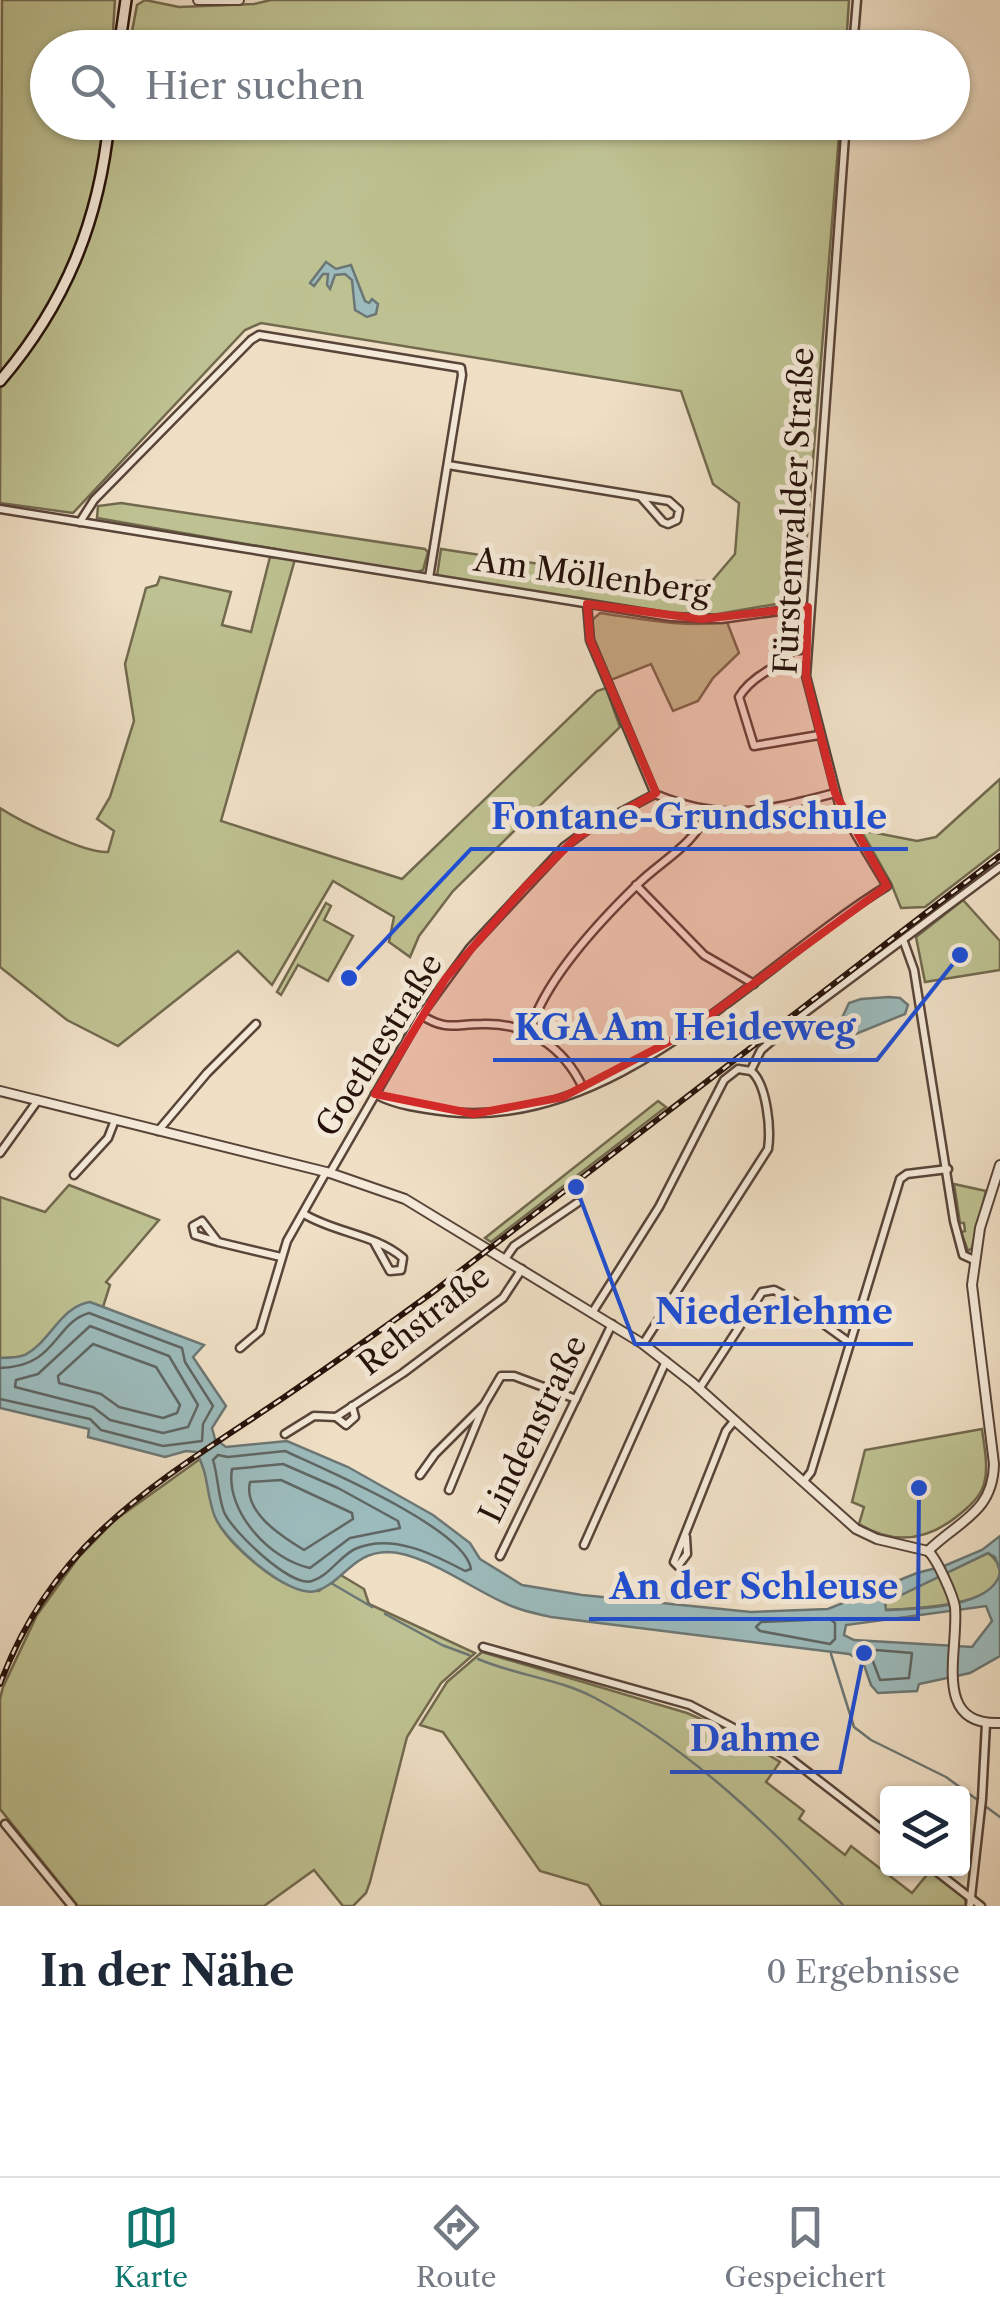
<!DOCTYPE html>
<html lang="de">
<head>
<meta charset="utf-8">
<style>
	body { margin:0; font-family:"Libre Caslon Text",serif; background:#f2f2f3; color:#1f2937 }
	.controls { position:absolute; right:30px; bottom:30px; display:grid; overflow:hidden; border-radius:10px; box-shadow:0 2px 8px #0004 }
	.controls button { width:90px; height:90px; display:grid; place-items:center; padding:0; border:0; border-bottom:2px solid #e0e1e3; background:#fff; color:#1f2937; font:50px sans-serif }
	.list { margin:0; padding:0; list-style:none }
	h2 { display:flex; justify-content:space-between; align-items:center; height:130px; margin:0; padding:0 40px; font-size:42px }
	h2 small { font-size:32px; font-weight:400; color:#747a83 }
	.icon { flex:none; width:55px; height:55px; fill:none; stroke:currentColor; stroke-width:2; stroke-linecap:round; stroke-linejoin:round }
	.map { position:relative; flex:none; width:1000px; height:1906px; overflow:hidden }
	.search { position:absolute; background:#fff; box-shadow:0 2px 8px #0004; left:30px; right:30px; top:30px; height:110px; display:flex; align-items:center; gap:25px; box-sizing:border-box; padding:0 35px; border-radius:55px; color:#747a83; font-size:38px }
	.sheet { height:270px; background:#fff }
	nav { display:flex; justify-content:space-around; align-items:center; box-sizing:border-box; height:140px; border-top:2px solid #e0e1e3; background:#fff; font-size:28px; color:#747a83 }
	nav a { display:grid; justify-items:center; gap:5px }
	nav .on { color:#0f766e }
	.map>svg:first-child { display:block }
	.green { fill:#bec191; stroke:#72694e; stroke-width:2.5 }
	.water { fill:#9cbbbc; stroke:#6c7775; stroke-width:2.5; fill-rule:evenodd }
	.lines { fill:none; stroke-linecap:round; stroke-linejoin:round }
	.shore { stroke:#606663; stroke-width:2.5 }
	.stream { stroke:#6c7775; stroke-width:2.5 }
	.minor-casing { stroke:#584439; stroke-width:11 }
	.tertiary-casing { stroke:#584439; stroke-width:12 }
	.secondary-casing { stroke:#25110a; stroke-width:14 }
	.minor { stroke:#f5ead9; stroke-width:6 }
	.tertiary { stroke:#f5ead9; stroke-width:8 }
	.secondary { stroke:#f5ead9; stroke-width:9 }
	.rail-casing { stroke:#25110a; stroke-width:6 }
	.rail { stroke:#f5ead9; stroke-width:2.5; stroke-dasharray:8; stroke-linecap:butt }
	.marked { fill:#d62828; fill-opacity:0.2; stroke:#d62828; stroke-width:8; stroke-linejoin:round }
	.labels { text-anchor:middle; stroke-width:10; stroke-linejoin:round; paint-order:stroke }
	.street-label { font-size:32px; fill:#25110a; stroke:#f5ead9 }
	.leader { fill:none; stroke:#1d4ed8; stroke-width:4 }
	.callout-dot { fill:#1d4ed8; stroke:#f5ead9; stroke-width:4 }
	.callout-label { font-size:35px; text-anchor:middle; font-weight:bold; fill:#1d4ed8; stroke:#f5ead9; stroke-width:10; stroke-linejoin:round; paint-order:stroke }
</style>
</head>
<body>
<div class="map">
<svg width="1000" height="1906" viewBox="0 0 1000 1906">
	<rect width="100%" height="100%" fill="#efdfc5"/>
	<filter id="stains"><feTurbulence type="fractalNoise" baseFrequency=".002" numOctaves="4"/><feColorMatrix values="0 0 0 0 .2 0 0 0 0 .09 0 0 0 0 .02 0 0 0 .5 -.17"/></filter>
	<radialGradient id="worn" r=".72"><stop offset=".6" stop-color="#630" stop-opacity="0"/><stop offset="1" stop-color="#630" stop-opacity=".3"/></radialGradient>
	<g class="green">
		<path d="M 2,0 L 115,0 L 112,47 L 48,48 L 48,122 L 840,123 L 803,585 L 798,594 L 788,602 L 700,617 L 671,615 L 437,576 L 441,549 L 652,581 L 712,581 L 735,554 L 739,503 L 713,484 L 681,391 L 261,323 L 245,330 L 73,513 L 0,503 Z"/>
		<path d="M 145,0 L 179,7 L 254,4 L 271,0 L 849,0 L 846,47 L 129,47 L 137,5 Z"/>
		<path d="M 121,503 L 425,549 L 428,552 L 423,570 L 413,573 L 97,518 L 98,506 Z"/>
		<path d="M 270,557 L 295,559 L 221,821 L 402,879 L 597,691 L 606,688 L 620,727 L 453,891 L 419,936 L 410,957 L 389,942 L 394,917 L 333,881 L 272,985 L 238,951 L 118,1046 L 67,1020 L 0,967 L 0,808 C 20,821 86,854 108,852 L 114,831 L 97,819 L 110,797 L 134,721 L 125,664 L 146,588 L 157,585 L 160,577 L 231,592 L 222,625 L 251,632 Z"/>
		<path d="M 600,613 C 642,619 684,628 727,622 L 739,653 L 713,678 L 698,701 L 673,711 L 651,664 L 611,680 L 594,642 L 591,621 Z"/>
		<path d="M 1000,779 L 1000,849 L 925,907 L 901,908 L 891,883 L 861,830 L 917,841 L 936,837 Z"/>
		<path d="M 963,900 L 1000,941 L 1000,970 L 925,982 L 916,937 Z"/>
		<path d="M 326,903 L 331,906 L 324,920 L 353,936 L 328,981 L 298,965 L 281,995 L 277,992 Z"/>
		<path d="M 658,1101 L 666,1107 L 491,1242 L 485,1238 Z"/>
		<path d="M 954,1184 L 986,1191 L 972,1248 L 968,1251 L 961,1232 L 965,1231 L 964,1223 L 960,1223 Z"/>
		<path d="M 69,1185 L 159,1220 L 106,1282 L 110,1285 L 103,1307 C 66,1293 54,1341 25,1355 C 18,1358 7,1358 0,1358 L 0,1197 L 45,1212 Z"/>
		<path d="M 982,1429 C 984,1446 989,1467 984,1484 C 980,1497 970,1506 960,1514 C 929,1540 895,1546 859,1524 L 864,1507 L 852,1502 L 865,1450 Z"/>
		<path d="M 200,1459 C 211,1478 208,1501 217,1520 C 226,1541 266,1575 287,1584 C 297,1588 309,1589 319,1591 L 339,1574 L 364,1589 L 369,1604 L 475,1653 L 441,1683 L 407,1737 L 370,1882 L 366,1893 L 353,1906 L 343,1906 L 314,1870 L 264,1906 L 78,1906 L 0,1809 L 0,1699 L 3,1687 L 37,1615 L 78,1558 L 115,1520 Z"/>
		<path d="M 988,1553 C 995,1558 1000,1564 1000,1573 C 1000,1607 909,1609 885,1610 L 885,1602 Z"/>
		<path d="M 482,1652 L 687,1713 L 729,1731 L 780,1762 L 766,1782 L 804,1811 L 799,1819 L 845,1855 L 851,1846 L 912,1893 L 930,1871 L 965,1898 L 966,1906 L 602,1906 L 588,1885 L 540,1871 L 443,1732 L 420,1725 L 447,1682 Z"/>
	</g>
	<g class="water">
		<path d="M 326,262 L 336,269 L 351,265 L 365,301 L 369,303 L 372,299 L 378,304 L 376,314 L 367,317 L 355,310 L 352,280 L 345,274 L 335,275 L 330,289 L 327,285 L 328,274 L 323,274 L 314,286 L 310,283 Z"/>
		<path d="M 889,997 L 900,998 L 908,1005 L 905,1014 L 836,1042 L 827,1042 L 826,1037 L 835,1033 L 849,1003 L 861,999 Z"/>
		<path d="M 90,1302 L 204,1345 L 193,1357 L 226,1406 L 212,1428 L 215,1439 L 226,1447 L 287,1441 L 348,1467 L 433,1515 L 470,1543 L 480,1559 L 522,1585 L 582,1595 L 751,1612 L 828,1609 L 917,1573 L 944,1566 L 982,1550 L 1000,1536 L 1000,1571 L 995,1557 L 988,1553 L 885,1603 L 886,1610 C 917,1609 992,1608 1000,1573 L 1000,1656 L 970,1673 L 919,1684 L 917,1691 L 878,1693 L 871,1685 L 863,1662 L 849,1654 L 551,1617 C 539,1614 526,1612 514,1607 C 478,1594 427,1553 388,1552 C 352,1552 343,1583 316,1591 C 289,1599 225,1541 215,1517 C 206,1495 209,1473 196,1452 L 186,1451 L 165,1457 L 88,1437 L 89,1429 L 0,1408 L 0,1358 C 8,1358 19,1358 25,1355 C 50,1342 61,1306 90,1302 ZM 986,1606 L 992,1621 L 972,1647 L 854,1640 L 844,1635 L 846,1625 Z"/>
	</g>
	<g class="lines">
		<g class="shore">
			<path d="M 90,1326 L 169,1356 L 198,1405 L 188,1427 L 163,1433 L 110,1420 L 93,1407 L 15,1387 L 16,1380 L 38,1374 Z"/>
			<path d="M 93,1344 L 156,1367 L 180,1405 L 177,1413 L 163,1418 L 119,1407 L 101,1394 L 59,1383 L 58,1376 Z"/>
			<path d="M 0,1368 C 57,1367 54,1323 89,1313 L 182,1348 L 185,1362 L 213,1406 L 203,1424 L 202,1441 L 163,1446 L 101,1430 L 90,1419 L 0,1399"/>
			<path d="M 285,1451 C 323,1469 465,1528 471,1569 L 465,1571 C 433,1554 392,1533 355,1549 C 340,1556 329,1576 312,1581 C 291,1588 232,1531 224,1512 C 218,1496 218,1476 213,1460 L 218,1455 L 228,1457 Z"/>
			<path d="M 283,1464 L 338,1488 L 398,1521 L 400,1528 L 350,1538 L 310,1568 C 270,1560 225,1511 232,1469 Z"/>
			<path d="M 281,1480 L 352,1513 L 353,1519 L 304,1550 C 281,1536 243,1512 250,1482 Z"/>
			<path d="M 830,1619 L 835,1623 L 835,1639 L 830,1644 L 760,1631 L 756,1627 L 761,1622 Z"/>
			<path d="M 876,1650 L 912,1653 L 909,1678 L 880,1680 L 871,1656 Z"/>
		</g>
		<g class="stream">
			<path d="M 331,1583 L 372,1607"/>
			<path d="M 385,1614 L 442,1645 L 469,1655"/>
			<path d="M 831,1654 L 854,1727 L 871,1740 L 946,1777 L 979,1801"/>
			<path d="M 478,1659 C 515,1675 560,1679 595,1698 C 689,1748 773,1828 844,1906"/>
			<path d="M 985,1806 L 1000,1817"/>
		</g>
		<g class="minor-casing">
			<g id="minor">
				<path d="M 853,48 L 857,0"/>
				<path d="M 448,465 L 669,501 L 679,510 L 677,520 L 668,524 L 663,522 L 641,497"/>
				<path d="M 0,509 L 671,617 L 721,619 L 808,607"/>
				<path d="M 80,522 L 94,500 L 251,340 L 259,335 L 461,368 L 462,375 L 429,578"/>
				<path d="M 587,604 L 590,640 L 655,794 C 725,823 764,811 835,793"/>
				<path d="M 805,658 C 783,659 751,677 739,697 L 754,746 L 819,735"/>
				<path d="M 636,885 L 704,955 L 754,984"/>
				<path d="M 904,942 L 914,970 L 954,1221 L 963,1255 L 974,1260"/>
				<path d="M 421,1015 C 446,1031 454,1024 482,1024 C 527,1022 564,1047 583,1088"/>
				<path d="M 530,1031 C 545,979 599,922 637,885 C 659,862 697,844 706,812"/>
				<path d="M 751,1070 L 761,1050 L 799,1017 L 1000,867"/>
				<path d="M 375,1094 C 397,1106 424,1109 449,1112 C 616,1129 756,967 887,886 L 840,808 L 806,676 L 846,122"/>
				<path d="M 158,1131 L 207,1073 L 256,1024"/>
				<path d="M 0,1153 L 38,1100"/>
				<path d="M 330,1173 L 421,1015 L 470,948 L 564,847 L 587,830 L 655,794"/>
				<path d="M 74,1175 L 108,1138 L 115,1120"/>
				<path d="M 304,1214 C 335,1233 375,1234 403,1258 L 401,1270 L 390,1271 L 374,1242"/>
				<path d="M 218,1242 L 195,1235 L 193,1226 L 202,1221 L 218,1242 L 281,1257"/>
				<path d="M 505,1259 L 514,1246 L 577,1203"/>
				<path d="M 592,1313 L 659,1207 L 724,1080 L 738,1069 L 751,1071 C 767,1084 771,1129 768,1149 L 643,1344"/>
				<path d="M 240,1348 L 260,1331 L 287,1241 L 326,1172"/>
				<path d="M 699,1389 L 762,1292 L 774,1290 L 782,1294 L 850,1343"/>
				<path d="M 336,1417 L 346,1425 L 355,1417 L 352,1406"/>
				<path d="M 285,1434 L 314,1416 L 336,1417 L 403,1373 L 503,1298 L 522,1269"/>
				<path d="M 420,1475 L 435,1454 L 483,1406"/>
				<path d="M 803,1482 L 811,1472 L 900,1179 L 907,1174 L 948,1169"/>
				<path d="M 449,1490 L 484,1405 L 501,1376 L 514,1376 L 576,1399"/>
				<path d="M 686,1537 L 687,1554 L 678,1566 L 674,1562 L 726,1431 L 734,1421"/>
				<path d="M 584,1545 L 666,1361"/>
				<path d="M 500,1556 L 612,1324"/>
				<path d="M 483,1647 L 690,1705 L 787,1756 L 888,1834"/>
				<path d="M 5,1824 L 72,1906"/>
				<path d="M 932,1868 L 981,1906"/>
				<path d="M 970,1906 L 982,1799 L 986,1723"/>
			</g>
		</g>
		<g class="tertiary-casing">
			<g id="tertiary">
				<path d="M 198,0 L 239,0"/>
				<path d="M 0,1091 L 330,1173 L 405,1199 L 643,1344 L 693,1383 L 856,1529 L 877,1539 L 928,1551"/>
				<path d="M 928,1551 C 958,1521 993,1513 994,1464 L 972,1285 L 980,1228 L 1000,1165"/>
				<path d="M 928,1551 C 937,1559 953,1595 955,1607 C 959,1651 931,1726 1000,1723"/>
			</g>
		</g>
		<g class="secondary-casing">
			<g id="secondary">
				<path d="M 119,48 L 126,0"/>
				<path d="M 0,381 C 65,305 99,222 109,122"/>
			</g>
		</g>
		<use href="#minor" class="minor"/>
		<use href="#tertiary" class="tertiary"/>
		<use href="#secondary" class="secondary"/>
		<g class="rail-casing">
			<path id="rail" d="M 0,1684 C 55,1537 160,1481 283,1398 C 334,1363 384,1328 433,1292 L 1000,856"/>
		</g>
		<use href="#rail" class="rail"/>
	</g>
	<path class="marked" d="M 587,604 L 702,619 L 808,607 L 806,676 L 835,793 L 887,886 L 686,1033 L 563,1097 L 474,1114 L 375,1094 L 446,978 L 525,887 L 577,837 L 656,793 L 590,640 Z"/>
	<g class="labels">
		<g class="street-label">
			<text transform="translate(794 511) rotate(-87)" y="11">Fürstenwalder Straße</text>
			<text transform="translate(592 576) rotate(8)" y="11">Am Möllenberg</text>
			<text transform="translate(379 1045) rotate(-58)" y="11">Goethestraße</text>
			<text transform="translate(424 1320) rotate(-38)" y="11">Rehstraße</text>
			<text transform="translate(533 1429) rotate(-64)" y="11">Lindenstraße</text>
		</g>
	</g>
	<path class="leader" d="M349 978L471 849H908M960 955L877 1060H493M576 1187L635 1344H913M919 1488L918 1619H589M864 1653L840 1772H670"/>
	<g class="callout-dot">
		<circle cx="349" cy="978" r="10"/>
		<circle cx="960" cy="955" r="10"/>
		<circle cx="576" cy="1187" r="10"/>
		<circle cx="919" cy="1488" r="10"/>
		<circle cx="864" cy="1653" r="10"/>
	</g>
	<g class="callout-label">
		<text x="689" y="829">Fontane-Grundschule</text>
		<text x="685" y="1040">KGA Am Heideweg</text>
		<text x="774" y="1324">Niederlehme</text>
		<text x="754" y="1599">An der Schleuse</text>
		<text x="755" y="1751">Dahme</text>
	</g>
	<rect width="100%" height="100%" filter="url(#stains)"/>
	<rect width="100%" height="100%" fill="url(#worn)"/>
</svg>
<div class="controls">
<button><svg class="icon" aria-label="layers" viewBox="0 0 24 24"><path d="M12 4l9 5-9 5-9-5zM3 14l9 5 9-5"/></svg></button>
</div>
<div class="search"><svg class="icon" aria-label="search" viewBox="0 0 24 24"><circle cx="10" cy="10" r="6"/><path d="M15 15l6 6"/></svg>Hier suchen</div>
</div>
<section class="sheet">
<h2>In der Nähe<small>0 Ergebnisse</small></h2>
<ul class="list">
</ul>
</section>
<nav>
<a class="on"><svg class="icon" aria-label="map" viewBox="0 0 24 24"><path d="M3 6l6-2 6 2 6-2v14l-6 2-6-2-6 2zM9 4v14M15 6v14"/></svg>Karte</a>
<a><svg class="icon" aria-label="directions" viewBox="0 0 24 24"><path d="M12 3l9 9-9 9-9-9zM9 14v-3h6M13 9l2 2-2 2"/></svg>Route</a>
<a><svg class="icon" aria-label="saved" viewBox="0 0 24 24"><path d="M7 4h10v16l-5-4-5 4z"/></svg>Gespeichert</a>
</nav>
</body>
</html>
